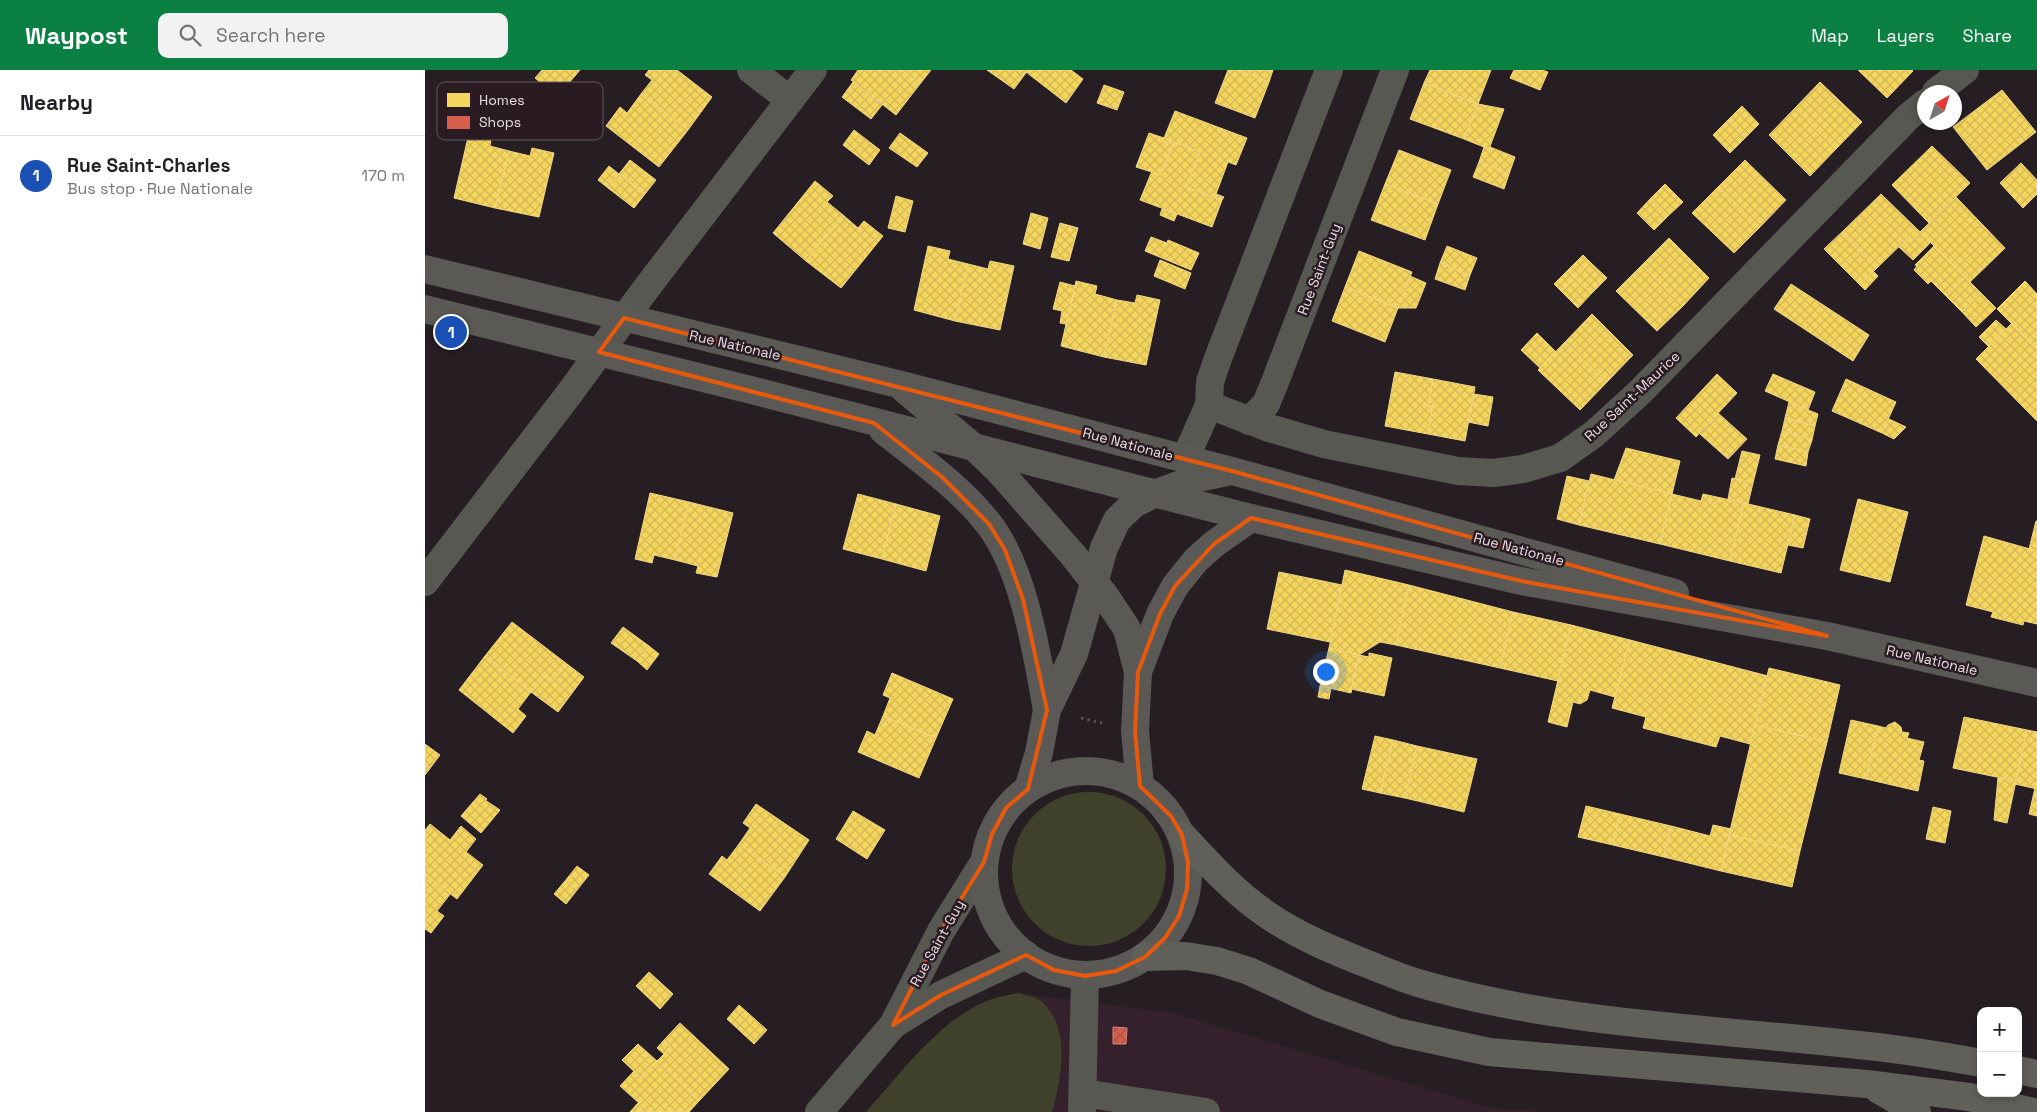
<!DOCTYPE html>
<html lang="en">
<head>
<meta charset="utf-8">
<style>
	body { margin:0; font-family:"Space Grotesk",sans-serif; background:#f2f2f2; color:#202124 }
	.controls { position:absolute; right:15px; bottom:15px; display:grid; overflow:hidden; border-radius:10px; box-shadow:0 2px 8px #0003 }
	.controls button { width:45px; height:45px; display:grid; place-items:center; padding:0; border:0; border-bottom:1px solid #e0e0e0; background:#fff; color:#202124; font:25px sans-serif }
	.compass { position:absolute; left:1492px; top:15px; width:45px; height:45px; border-radius:50%; background:#fff; box-shadow:0 2px 8px #0003; rotate:39deg }
	.you { position:absolute; left:900px; top:601px; width:18px; height:18px; margin:-12px; border:4px solid #fff; border-radius:50%; background:#1a73e8; box-shadow:0 0 0 8px #1a73e833 }
	.badge { display:grid; place-items:center; width:32px; height:32px; border-radius:50%; background:#0b8043; color:#fff; font-size:16px; font-weight:700 }
	.pin { position:absolute; translate:-50% -50%; border:2px solid #fff; box-shadow:0 1px 5px #0006 }
	.list { margin:0; padding:0; list-style:none }
	h2 { display:flex; justify-content:space-between; align-items:center; height:65px; margin:0; padding:0 20px; font-size:21px }
	h2 small { font-size:16px; font-weight:400; color:#757577 }
	.list li { display:grid; grid-template-columns:32px 1fr auto; gap:15px; align-items:center; box-sizing:border-box; height:80px; padding:0 20px; border-top:1px solid #e0e0e0 }
	.list b { display:block; font-size:19px; white-space:nowrap }
	.list p { margin:0; font-size:16px; white-space:nowrap; color:#757577 }
	.list em { font-size:16px; font-style:normal; color:#757577 }
	.icon { flex:none; width:28px; height:28px; fill:none; stroke:currentColor; stroke-width:2; stroke-linecap:round; stroke-linejoin:round }
	.map { position:relative; flex:none; width:1612px; height:1042px; overflow:hidden }
	header { display:flex; align-items:center; gap:30px; box-sizing:border-box; height:70px; padding:0 25px; background:#0b8043; color:#fff }
	header strong { font-size:24px }
	nav { display:flex; gap:28px; margin-inline-start:auto; font-size:18px }
	.search { width:350px; height:45px; background:#f2f2f2; display:flex; align-items:center; gap:12px; box-sizing:border-box; padding:0 18px; border-radius:10px; color:#757577; font-size:19px }
	main { display:flex }
	aside { flex:1; background:#fff }
	.map>svg:first-child { display:block }
	.built { fill:#35212c }
	.green { fill:#3f412a }
	.homes { fill:url(#homes-cross-hatch); stroke:#f2d885 }
	.shops { fill:url(#shops-cross-hatch); stroke:#dc867a }
	.lines { fill:none; stroke-linecap:round; stroke-linejoin:round }
	.path { stroke:#585655; stroke-width:3; stroke-dasharray:2.5 4; stroke-linecap:butt }
	.minor { stroke:#585853; stroke-width:28 }
	.major { stroke:#5a5955; stroke-width:28 }
	.highway { stroke:#615f5a; stroke-width:28 }
	.marked { fill:none; stroke:#e8590c; stroke-width:4; stroke-linejoin:round }
	.labels { text-anchor:middle; stroke-width:5; stroke-linejoin:round; paint-order:stroke }
	.street-label { font-size:14px; fill:#eadfe4; stroke:#2a1b23 }
	.key { fill:#2a1b23; stroke:#64565d; stroke-width:1 }
	.key-label { font-size:14px; fill:#eadfe4 }
</style>
</head>
<body>
<header>
<strong>Waypost</strong>
<div class="search"><svg class="icon" aria-label="search" viewBox="0 0 24 24"><circle cx="10" cy="10" r="6"/><path d="M15 15l6 6"/></svg>Search here</div>
<nav><a>Map</a><a>Layers</a><a>Share</a></nav>
</header>
<main>
<aside>
<h2>Nearby<small></small></h2>
<ul class="list">
<li><span class="badge" style="background:#1a4fb4">1</span><div><b>Rue Saint-Charles</b><p>Bus stop · Rue Nationale</p></div><em>170 m</em></li>
</ul>
</aside>
<div class="map">
<svg width="1612" height="1042" viewBox="0 0 1612 1042">
	<defs>
		<pattern id="homes-cross-hatch" width="8" height="8" patternUnits="userSpaceOnUse" patternTransform="scale(1.25)"><rect width="8" height="8" fill="#f6d55c"/><path d="M0 0l8 8M0 8l8-8" fill="none" stroke="#d3b857"/></pattern>
		<pattern id="shops-cross-hatch" width="8" height="8" patternUnits="userSpaceOnUse" patternTransform="scale(1.25)"><rect width="8" height="8" fill="#d6604d"/><path d="M0 0l8 8M0 8l8-8" fill="none" stroke="#a4564a"/></pattern>
	</defs>
	<rect width="100%" height="100%" fill="#261e23"/>
	<path class="built" d="M 594,923 L 748,943 L 1066,1038 L 1124,1042 L 441,1042 L 490,987 L 524,953 L 549,937 L 571,928 Z"/>
	<g class="green">
		<circle cx="664" cy="799" r="77"/>
		<path d="M 594,923 C 600,925 611,927 616,931 C 647,958 636,1008 627,1042 L 441,1042 C 476,1003 519,943 571,928 C 578,925 586,925 594,923 Z"/>
	</g>
	<g class="homes">
		<path d="M 117,0 L 155,0 L 132,27 L 110,8 Z"/>
		<path d="M 224,0 L 252,0 L 287,27 L 263,60 L 216,24 L 227,10 L 220,5 Z"/>
		<path d="M 433,0 L 477,0 L 495,14 L 471,45 L 426,10 Z"/>
		<path d="M 477,0 L 506,0 L 495,14 Z"/>
		<path d="M 562,0 L 603,0 L 589,19 Z"/>
		<path d="M 603,0 L 646,0 L 658,9 L 641,33 L 601,2 Z"/>
		<path d="M 803,0 L 813,0 L 844,12 L 830,48 L 790,33 Z"/>
		<path d="M 813,0 L 848,0 L 844,12 Z"/>
		<path d="M 1005,0 L 1066,0 L 1053,34 L 999,13 Z"/>
		<path d="M 1089,0 L 1117,0 L 1123,2 L 1115,20 L 1085,8 Z"/>
		<path d="M 1433,0 L 1487,0 L 1488,1 L 1462,28 Z"/>
		<path d="M 428,12 L 457,35 L 446,49 L 417,27 Z"/>
		<path d="M 1395,12 L 1437,52 L 1411,79 L 1370,38 Z"/>
		<path d="M 999,13 L 1053,34 L 1039,69 L 985,49 Z"/>
		<path d="M 679,15 L 699,22 L 692,40 L 672,33 Z"/>
		<path d="M 1577,20 L 1611,62 L 1562,100 L 1528,57 Z"/>
		<path d="M 216,24 L 263,60 L 234,97 L 181,56 L 195,37 L 202,43 Z"/>
		<path d="M 1053,34 L 1079,39 L 1064,79 L 1039,69 Z"/>
		<path d="M 1317,36 L 1334,54 L 1320,68 L 1303,50 Z"/>
		<path d="M 1370,38 L 1411,79 L 1385,106 L 1344,65 Z"/>
		<path d="M 750,41 L 822,68 L 811,95 L 803,92 L 791,124 L 799,127 L 797,130 L 761,117 L 775,82 L 739,68 Z"/>
		<path d="M 1303,50 L 1320,68 L 1305,83 L 1288,65 Z"/>
		<path d="M 429,60 L 455,80 L 444,95 L 418,75 Z"/>
		<path d="M 44,63 L 66,68 L 65,76 L 84,81 L 70,138 L 29,128 Z"/>
		<path d="M 475,63 L 503,83 L 492,97 L 464,78 Z"/>
		<path d="M 724,63 L 739,68 L 738,71 L 748,74 L 736,105 L 711,97 Z"/>
		<path d="M 739,68 L 775,82 L 761,117 L 797,130 L 787,157 L 715,130 L 727,101 L 736,105 L 748,74 L 738,71 Z"/>
		<path d="M 1507,76 L 1545,113 L 1504,153 L 1467,115 Z"/>
		<path d="M 1059,77 L 1064,79 L 1065,77 L 1090,87 L 1084,104 L 1054,92 Z"/>
		<path d="M 107,78 L 129,83 L 114,147 L 70,138 L 84,81 L 105,86 Z"/>
		<path d="M 974,80 L 1026,100 L 1013,134 L 960,114 Z"/>
		<path d="M 205,90 L 231,110 L 220,124 L 194,104 Z"/>
		<path d="M 1320,90 L 1361,130 L 1335,157 L 1293,117 Z"/>
		<path d="M 1054,92 L 1084,104 L 1079,119 L 1048,107 Z"/>
		<path d="M 1596,93 L 1612,110 L 1612,124 L 1598,138 L 1575,113 Z"/>
		<path d="M 184,96 L 194,104 L 183,118 L 173,110 Z"/>
		<path d="M 194,104 L 220,124 L 209,138 L 183,118 Z"/>
		<path d="M 390,111 L 408,126 L 402,132 L 418,145 L 381,191 L 348,163 Z"/>
		<path d="M 960,114 L 1013,134 L 1000,170 L 946,150 Z"/>
		<path d="M 1240,114 L 1258,132 L 1243,146 L 1226,128 Z"/>
		<path d="M 1293,117 L 1335,157 L 1309,183 L 1267,143 Z"/>
		<path d="M 1456,124 L 1492,159 L 1452,198 L 1417,162 Z"/>
		<path d="M 471,126 L 488,131 L 480,162 L 463,158 Z"/>
		<path d="M 1531,127 L 1580,178 L 1545,212 L 1495,162 Z"/>
		<path d="M 1226,128 L 1243,146 L 1229,160 L 1212,143 Z"/>
		<path d="M 737,139 L 752,144 L 749,151 L 735,145 Z"/>
		<path d="M 606,143 L 623,148 L 615,179 L 598,174 Z"/>
		<path d="M 418,145 L 433,158 L 439,151 L 458,166 L 416,218 L 381,191 Z"/>
		<path d="M 635,153 L 653,158 L 644,191 L 626,187 Z"/>
		<path d="M 1492,159 L 1506,172 L 1488,190 L 1474,177 Z"/>
		<path d="M 1417,162 L 1452,198 L 1435,215 L 1399,179 Z"/>
		<path d="M 726,167 L 742,173 L 743,170 L 774,183 L 766,200 L 720,181 Z"/>
		<path d="M 1244,168 L 1284,208 L 1258,236 L 1217,195 Z"/>
		<path d="M 503,176 L 525,181 L 523,189 L 543,194 L 530,251 L 489,240 Z"/>
		<path d="M 1022,176 L 1052,188 L 1045,205 L 1015,193 Z"/>
		<path d="M 1509,176 L 1540,207 L 1521,226 L 1506,211 L 1503,214 L 1489,200 L 1492,196 L 1490,195 Z"/>
		<path d="M 934,181 L 987,202 L 973,238 L 920,217 Z"/>
		<path d="M 1158,185 L 1165,192 L 1150,207 L 1143,200 Z"/>
		<path d="M 735,190 L 766,203 L 760,219 L 729,206 Z"/>
		<path d="M 565,191 L 589,196 L 575,260 L 530,251 L 543,194 L 563,199 Z"/>
		<path d="M 1165,192 L 1182,208 L 1167,223 L 1150,207 Z"/>
		<path d="M 1015,193 L 1045,205 L 1040,220 L 1010,209 Z"/>
		<path d="M 1217,195 L 1258,236 L 1232,261 L 1191,221 Z"/>
		<path d="M 1143,200 L 1150,207 L 1136,221 L 1129,214 Z"/>
		<path d="M 1448,201 L 1453,206 L 1440,220 L 1435,215 Z"/>
		<path d="M 985,206 L 1001,213 L 991,238 L 973,238 Z"/>
		<path d="M 1150,207 L 1167,223 L 1153,238 L 1136,221 Z"/>
		<path d="M 1540,207 L 1556,223 L 1537,242 L 1521,226 Z"/>
		<path d="M 651,211 L 672,216 L 670,224 L 692,230 L 679,287 L 636,276 Z"/>
		<path d="M 1600,211 L 1612,224 L 1612,279 L 1572,239 Z"/>
		<path d="M 635,212 L 650,216 L 641,254 L 635,253 L 637,241 L 628,239 Z"/>
		<path d="M 1366,214 L 1444,265 L 1428,291 L 1349,239 Z"/>
		<path d="M 920,217 L 973,238 L 960,272 L 907,251 Z"/>
		<path d="M 1556,223 L 1571,238 L 1551,257 L 1537,242 Z"/>
		<path d="M 712,225 L 735,230 L 721,295 L 679,287 L 692,230 L 710,233 Z"/>
		<path d="M 1167,244 L 1208,285 L 1182,312 L 1140,272 Z"/>
		<path d="M 1571,250 L 1581,259 L 1563,276 L 1554,267 Z"/>
		<path d="M 1586,254 L 1612,279 L 1612,351 L 1551,289 Z"/>
		<path d="M 1112,263 L 1131,282 L 1115,298 L 1096,280 Z"/>
		<path d="M 1140,272 L 1182,312 L 1155,340 L 1113,300 Z"/>
		<path d="M 970,302 L 1008,309 L 1003,336 L 1008,336 L 1003,364 L 960,356 Z"/>
		<path d="M 1292,304 L 1312,323 L 1271,367 L 1251,348 Z"/>
		<path d="M 1348,304 L 1390,322 L 1383,340 L 1340,321 Z"/>
		<path d="M 1008,309 L 1050,317 L 1040,371 L 1003,364 L 1008,336 L 1003,336 Z"/>
		<path d="M 1421,309 L 1471,332 L 1457,363 L 1407,341 Z"/>
		<path d="M 1049,324 L 1068,327 L 1063,356 L 1043,352 Z"/>
		<path d="M 1364,332 L 1393,344 L 1390,356 L 1360,348 Z"/>
		<path d="M 1293,343 L 1322,369 L 1303,389 L 1275,364 Z"/>
		<path d="M 1360,348 L 1390,356 L 1387,370 L 1357,361 Z"/>
		<path d="M 1464,349 L 1481,357 L 1469,369 L 1457,363 Z"/>
		<path d="M 1357,361 L 1387,370 L 1383,382 L 1353,375 Z"/>
		<path d="M 1353,375 L 1383,382 L 1381,396 L 1350,389 Z"/>
		<path d="M 1201,378 L 1255,391 L 1247,424 L 1189,410 Z"/>
		<path d="M 1317,381 L 1335,385 L 1328,413 L 1310,409 Z"/>
		<path d="M 1166,404 L 1247,424 L 1235,474 L 1154,455 Z"/>
		<path d="M 1142,406 L 1164,411 L 1154,455 L 1132,449 Z"/>
		<path d="M 1307,408 L 1328,413 L 1323,434 L 1303,429 Z"/>
		<path d="M 225,423 L 264,432 L 250,490 L 229,485 L 227,493 L 210,489 Z"/>
		<path d="M 433,424 L 471,434 L 457,489 L 418,479 Z"/>
		<path d="M 1247,424 L 1276,431 L 1278,424 L 1319,433 L 1305,491 L 1235,474 Z"/>
		<path d="M 1433,429 L 1483,442 L 1465,512 L 1415,500 Z"/>
		<path d="M 264,432 L 308,443 L 292,507 L 271,503 L 273,496 L 250,490 Z"/>
		<path d="M 1319,433 L 1370,445 L 1356,503 L 1305,491 Z"/>
		<path d="M 471,434 L 515,446 L 501,501 L 457,489 Z"/>
		<path d="M 1370,445 L 1385,449 L 1378,478 L 1363,475 Z"/>
		<path d="M 1611,451 L 1612,451 L 1612,481 L 1604,479 Z"/>
		<path d="M 1559,466 L 1612,481 L 1612,554 L 1599,551 L 1598,555 L 1566,547 L 1568,542 L 1541,535 Z"/>
		<path d="M 920,500 L 984,515 L 971,575 L 955,572 L 934,585 L 904,578 Z"/>
		<path d="M 854,502 L 917,515 L 905,572 L 842,559 Z"/>
		<path d="M 984,515 L 1088,542 L 1075,598 L 971,575 Z"/>
		<path d="M 1088,542 L 1146,555 L 1133,611 L 1075,598 Z"/>
		<path d="M 87,552 L 142,594 L 128,611 L 119,605 L 106,622 L 60,586 Z"/>
		<path d="M 1146,555 L 1205,570 L 1190,627 L 1165,620 L 1162,630 L 1155,634 L 1148,632 L 1142,657 L 1123,652 Z"/>
		<path d="M 198,557 L 224,576 L 212,591 L 186,573 Z"/>
		<path d="M 1205,570 L 1343,606 L 1325,674 L 1295,666 L 1291,677 L 1218,658 L 1221,647 L 1187,638 Z"/>
		<path d="M 224,576 L 234,584 L 222,600 L 212,591 Z"/>
		<path d="M 904,578 L 934,585 L 926,623 L 895,616 Z"/>
		<path d="M 944,583 L 967,588 L 959,626 L 926,619 L 934,585 L 944,587 Z"/>
		<path d="M 60,586 L 106,622 L 93,639 L 101,646 L 88,663 L 34,620 Z"/>
		<path d="M 142,594 L 159,607 L 133,642 L 106,622 L 119,605 L 128,611 Z"/>
		<path d="M 1344,598 L 1415,615 L 1402,672 L 1330,655 Z"/>
		<path d="M 467,603 L 528,629 L 511,668 L 458,646 L 465,628 L 458,625 Z"/>
		<path d="M 895,616 L 906,618 L 904,629 L 893,627 Z"/>
		<path d="M 458,646 L 511,668 L 494,708 L 433,682 L 442,661 L 450,665 Z"/>
		<path d="M 1539,647 L 1602,660 L 1591,711 L 1528,698 Z"/>
		<path d="M 1426,650 L 1453,656 L 1441,709 L 1414,703 Z"/>
		<path d="M 1470,652 L 1476,657 L 1477,662 L 1484,663 L 1482,668 L 1499,672 L 1494,690 L 1499,691 L 1493,721 L 1441,709 L 1453,656 L 1461,658 L 1463,655 Z"/>
		<path d="M 1330,655 L 1402,672 L 1375,781 L 1304,765 Z"/>
		<path d="M 1602,660 L 1612,662 L 1612,719 L 1590,714 Z"/>
		<path d="M 950,666 L 968,670 L 955,723 L 937,719 Z"/>
		<path d="M 968,670 L 992,676 L 980,728 L 955,723 Z"/>
		<path d="M 0,674 L 15,685 L 0,705 Z"/>
		<path d="M 992,676 L 1052,689 L 1039,742 L 980,728 Z"/>
		<path d="M 1573,708 L 1591,711 L 1582,753 L 1569,750 Z"/>
		<path d="M 1610,718 L 1612,719 L 1612,746 L 1604,744 Z"/>
		<path d="M 55,724 L 62,729 L 60,730 L 75,740 L 56,763 L 36,746 Z"/>
		<path d="M 331,734 L 384,770 L 360,807 L 314,774 L 325,758 L 318,753 Z"/>
		<path d="M 1161,736 L 1195,744 L 1188,775 L 1153,767 Z"/>
		<path d="M 1508,737 L 1526,741 L 1520,773 L 1501,769 Z"/>
		<path d="M 428,741 L 460,760 L 442,789 L 411,769 Z"/>
		<path d="M 1195,744 L 1246,756 L 1239,787 L 1188,775 Z"/>
		<path d="M 5,754 L 25,770 L 36,756 L 51,769 L 41,782 L 58,795 L 32,829 L 0,804 L 0,760 Z"/>
		<path d="M 1288,755 L 1306,759 L 1296,801 L 1239,787 L 1246,756 L 1285,766 Z"/>
		<path d="M 1304,765 L 1375,781 L 1367,817 L 1296,801 Z"/>
		<path d="M 314,774 L 360,807 L 335,841 L 284,804 L 297,786 L 302,790 Z"/>
		<path d="M 152,796 L 164,805 L 152,820 L 140,811 Z"/>
		<path d="M 0,804 L 26,823 L 12,841 L 19,846 L 6,863 L 0,859 Z"/>
		<path d="M 140,811 L 152,820 L 141,834 L 129,824 Z"/>
		<path d="M 224,902 L 248,924 L 235,939 L 211,916 Z"/>
		<path d="M 314,935 L 342,960 L 329,974 L 302,949 Z"/>
		<path d="M 255,953 L 304,999 L 274,1031 L 232,991 L 246,977 L 239,970 Z"/>
		<path d="M 239,970 L 246,977 L 239,984 L 232,978 Z"/>
		<path d="M 213,974 L 232,991 L 216,1008 L 197,990 Z"/>
		<path d="M 232,991 L 274,1031 L 264,1042 L 224,1042 L 195,1016 L 209,1001 L 216,1008 Z"/>
		<path d="M 213,1033 L 224,1042 L 205,1042 Z"/>
	</g>
	<path class="shops" d="M 688,957 L 702,958 L 701,974 L 688,974 Z"/>
	<g class="lines">
		<path class="path" d="M 656,648 L 677,653"/>
		<g class="minor">
			<path d="M 326,0 L 365,30"/>
			<path d="M 1511,22 L 1540,0"/>
			<path d="M 784,335 L 844,358 L 899,374 L 1033,401 L 1068,403 L 1098,399 L 1135,388 L 1169,364 L 1215,322 L 1483,47 L 1500,33"/>
			<path d="M 824,351 L 841,334 L 850,312 L 970,0"/>
			<path d="M 760,389 L 784,335 L 785,312 L 792,291 L 904,0"/>
			<path d="M 0,512 L 144,324 L 220,220 L 388,0"/>
			<path d="M 468,955 L 516,925 L 601,885"/>
			<path d="M 658,1023 L 781,1042"/>
			<path d="M 394,1042 L 468,955 L 516,861 L 559,792"/>
			<path d="M 657,1042 L 660,906"/>
		</g>
		<g class="major">
			<path d="M 0,199 L 473,314 L 807,401 L 1250,523"/>
			<path d="M 0,239 L 322,319 L 826,448 L 1101,512 L 1402,566 L 1612,613"/>
			<path d="M 479,319 L 551,379 L 575,402 L 648,485 L 681,527 L 702,559 L 713,602"/>
			<path d="M 458,360 C 494,389 534,416 563,453 C 599,498 612,585 622,640"/>
			<circle cx="661" cy="803" r="102"/>
			<path d="M 715,716 L 710,661 L 713,602 L 735,544 L 750,516 L 771,490 L 789,474 L 826,448"/>
			<path d="M 603,719 L 614,683 L 622,640 L 649,584 L 679,478 L 692,450 L 709,434 L 729,424 L 773,408 L 802,402"/>
		</g>
		<g class="highway">
			<path d="M 757,765 C 783,793 809,822 841,844 C 873,866 909,881 945,895 C 960,901 976,908 993,913 C 1133,954 1280,958 1424,974 C 1468,978 1512,985 1556,993"/>
			<path d="M 720,887 L 761,886 L 792,891 L 824,901 L 895,934 L 972,962 L 1064,982 L 1442,1014 L 1544,1027 L 1608,1042"/>
			<path d="M 1593,1000 L 1612,1004"/>
			<path d="M 1454,1020 L 1492,1042"/>
		</g>
	</g>
	<path class="marked" d="M 199,248 L 807,401 L 1402,566 L 1101,512 L 826,448 L 789,474 L 750,516 L 735,544 L 713,602 L 710,661 L 715,716 L 746,746 L 757,765 L 763,792 L 762,819 L 754,846 L 740,868 L 720,887 L 691,901 L 660,906 L 629,900 L 601,885 L 516,925 L 468,955 L 516,861 L 559,792 L 567,764 L 581,738 L 603,719 L 622,640 L 598,529 L 580,480 L 564,454 L 517,407 L 449,353 L 174,282 Z"/>
	<g class="labels">
		<g class="street-label">
			<text transform="translate(894 199) rotate(-69)" y="5">Rue Saint-Guy</text>
			<text transform="translate(310 275) rotate(13)" y="5">Rue Nationale</text>
			<text transform="translate(1207 326) rotate(-43)" y="5">Rue Saint-Maurice</text>
			<text transform="translate(703 374) rotate(15)" y="5">Rue Nationale</text>
			<text transform="translate(1094 479) rotate(15)" y="5">Rue Nationale</text>
			<text transform="translate(1507 590) rotate(13)" y="5">Rue Nationale</text>
			<text transform="translate(512 873) rotate(-61)" y="5">Rue Saint-Guy</text>
		</g>
	</g>
	<rect x="12" y="12" width="166" height="58" rx="8" class="key"/>
	<rect x="22" y="23" width="23" height="14" fill="#f6d55c"/>
	<rect x="22" y="46" width="23" height="13" fill="#d6604d"/>
	<g class="key-label">
		<text x="54" y="35">Homes</text>
		<text x="54" y="57">Shops</text>
	</g>
</svg>
<div class="controls">
<button>+</button>
<button>−</button>
</div>
<svg class="compass" viewBox="-18 -18 36 36"><path d="M0-13l5 13h-10z" fill="#e53935"/><path d="M0 13l5-13h-10z" fill="#757577"/></svg>
<div class="you"></div>
<div class="pin badge" style="left:26px;top:262px;background:#1a4fb4">1</div>
</div>
</main>
</body>
</html>
